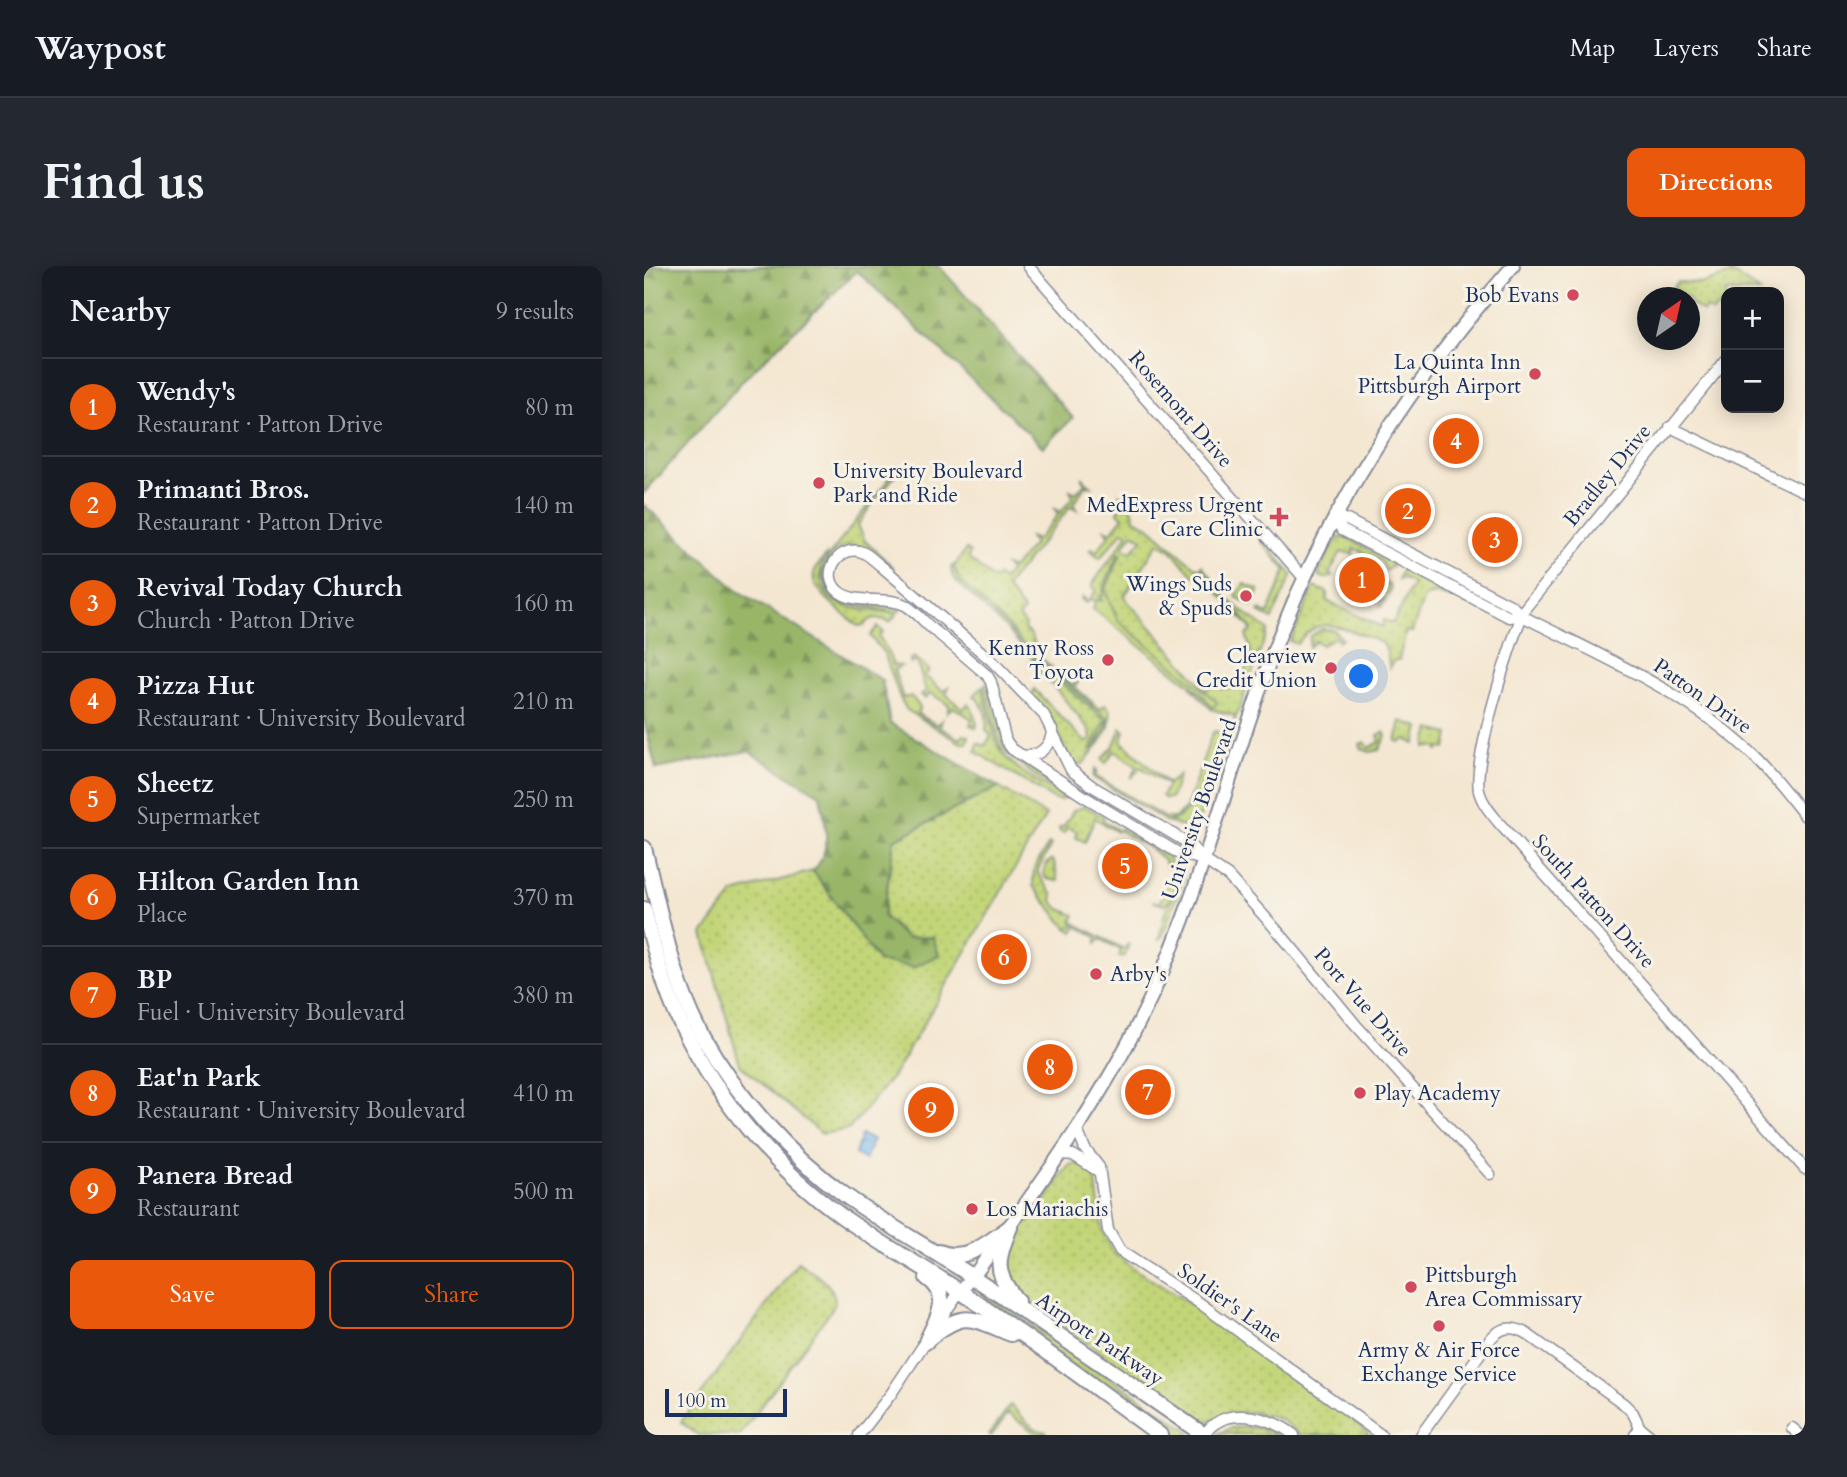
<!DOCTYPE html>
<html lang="en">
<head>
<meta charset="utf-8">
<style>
	body { margin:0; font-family:Cardo,serif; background:#242831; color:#f1f3f6 }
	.controls { position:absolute; right:21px; top:21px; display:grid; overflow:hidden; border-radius:14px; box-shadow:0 4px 18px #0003 }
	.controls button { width:63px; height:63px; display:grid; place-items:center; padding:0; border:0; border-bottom:2px solid #363941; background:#171b24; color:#f1f3f6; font:35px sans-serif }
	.compass { position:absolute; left:993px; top:21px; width:63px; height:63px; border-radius:50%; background:#171b24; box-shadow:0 4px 18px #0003; rotate:34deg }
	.scale { position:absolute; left:21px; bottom:18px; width:122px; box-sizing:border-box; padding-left:7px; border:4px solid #1b2f5e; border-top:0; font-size:19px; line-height:24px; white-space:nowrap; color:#1b2f5e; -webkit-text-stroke:5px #f7f3e8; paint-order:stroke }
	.you { position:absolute; left:718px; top:411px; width:24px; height:24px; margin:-18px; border:5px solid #fff; border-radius:50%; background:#1a73e8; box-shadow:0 0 0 10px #1a73e833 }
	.badge { display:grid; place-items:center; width:46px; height:46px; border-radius:50%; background:#ea580c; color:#fff; font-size:23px; font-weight:700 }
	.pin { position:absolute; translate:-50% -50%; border:4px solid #fff; box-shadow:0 2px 7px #0006 }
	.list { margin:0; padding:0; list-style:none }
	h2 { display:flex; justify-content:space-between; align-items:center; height:91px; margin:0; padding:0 28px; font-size:30px }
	h2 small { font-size:23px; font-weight:400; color:#9ea1a6 }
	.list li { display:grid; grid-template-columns:46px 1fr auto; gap:21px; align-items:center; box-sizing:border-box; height:98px; padding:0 28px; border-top:2px solid #363941 }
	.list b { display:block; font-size:26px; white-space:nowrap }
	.list p { margin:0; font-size:23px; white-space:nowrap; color:#9ea1a6 }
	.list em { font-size:23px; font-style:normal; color:#9ea1a6 }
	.actions { display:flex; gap:14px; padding:21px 28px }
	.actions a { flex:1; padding:16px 0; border:2px solid #ea580c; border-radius:14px; text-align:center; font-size:24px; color:#ea580c }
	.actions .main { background:#ea580c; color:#fff }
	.map { position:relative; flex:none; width:1161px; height:1169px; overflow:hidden; border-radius:14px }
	header { display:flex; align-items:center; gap:42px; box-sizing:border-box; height:98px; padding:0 35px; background:#171b24; border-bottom:2px solid #363941 }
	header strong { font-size:33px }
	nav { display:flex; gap:38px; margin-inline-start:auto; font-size:24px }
	.intro { display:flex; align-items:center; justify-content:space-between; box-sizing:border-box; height:168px; padding:0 42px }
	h1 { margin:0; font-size:49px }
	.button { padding:18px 32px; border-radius:14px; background:#ea580c; color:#fff; font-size:24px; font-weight:700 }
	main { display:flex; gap:42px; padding:0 42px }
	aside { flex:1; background:#171b24; border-radius:14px; box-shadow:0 4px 18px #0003 }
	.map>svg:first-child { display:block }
	.grass { fill:url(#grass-dots); stroke:#6e826b; stroke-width:2; fill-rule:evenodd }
	.forest { fill:url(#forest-firs); stroke:#5a7263; stroke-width:2 }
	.garden { fill:#c2d578; stroke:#6e826b; stroke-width:2 }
	.water { fill:url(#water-ripples); stroke:#4a75a6; stroke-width:2 }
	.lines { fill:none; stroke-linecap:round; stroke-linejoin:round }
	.minor-casing { stroke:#888b98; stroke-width:13 }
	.major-casing { stroke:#888b98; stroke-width:16 }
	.highway-casing { stroke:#888b98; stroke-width:18 }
	.minor { stroke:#fff; stroke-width:10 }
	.major { stroke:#fff; stroke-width:12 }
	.highway { stroke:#fff; stroke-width:14 }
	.poi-dot { fill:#d1495b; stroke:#f7f3e8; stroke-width:2.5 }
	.labels { text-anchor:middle; stroke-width:6; stroke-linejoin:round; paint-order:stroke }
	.poi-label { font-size:21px; fill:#1b2f5e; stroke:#f7f3e8; text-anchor:end }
	.street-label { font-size:21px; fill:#1b2f5e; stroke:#f7f3e8 }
</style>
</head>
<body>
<header>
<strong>Waypost</strong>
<nav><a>Map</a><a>Layers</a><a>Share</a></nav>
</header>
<div class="intro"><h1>Find us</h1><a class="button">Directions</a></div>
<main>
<aside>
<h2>Nearby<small>9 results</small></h2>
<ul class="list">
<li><span class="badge">1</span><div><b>Wendy's</b><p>Restaurant · Patton Drive</p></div><em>80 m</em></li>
<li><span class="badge">2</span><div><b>Primanti Bros.</b><p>Restaurant · Patton Drive</p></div><em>140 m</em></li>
<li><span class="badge">3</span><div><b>Revival Today Church</b><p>Church · Patton Drive</p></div><em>160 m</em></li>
<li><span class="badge">4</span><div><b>Pizza Hut</b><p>Restaurant · University Boulevard</p></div><em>210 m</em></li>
<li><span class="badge">5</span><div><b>Sheetz</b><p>Supermarket</p></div><em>250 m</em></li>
<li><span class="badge">6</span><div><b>Hilton Garden Inn</b><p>Place</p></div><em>370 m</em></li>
<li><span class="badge">7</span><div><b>BP</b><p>Fuel · University Boulevard</p></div><em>380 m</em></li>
<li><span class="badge">8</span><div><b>Eat'n Park</b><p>Restaurant · University Boulevard</p></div><em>410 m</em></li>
<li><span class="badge">9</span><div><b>Panera Bread</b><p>Restaurant</p></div><em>500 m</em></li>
</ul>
<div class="actions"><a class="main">Save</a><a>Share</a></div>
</aside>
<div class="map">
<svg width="1161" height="1169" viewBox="0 0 1161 1169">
	<defs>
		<pattern id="grass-dots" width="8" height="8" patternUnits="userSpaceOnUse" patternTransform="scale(1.75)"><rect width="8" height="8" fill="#c2d578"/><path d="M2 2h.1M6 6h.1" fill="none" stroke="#a6b76a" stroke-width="1.8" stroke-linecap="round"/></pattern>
		<pattern id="forest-firs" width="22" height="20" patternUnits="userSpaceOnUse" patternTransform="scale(1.75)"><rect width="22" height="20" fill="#99b668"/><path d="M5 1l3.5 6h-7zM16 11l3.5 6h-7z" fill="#7c9459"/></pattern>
		<pattern id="water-ripples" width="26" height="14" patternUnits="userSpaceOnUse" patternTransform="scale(1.75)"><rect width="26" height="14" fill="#79bbee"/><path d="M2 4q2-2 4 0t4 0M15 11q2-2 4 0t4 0" fill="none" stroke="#6298c4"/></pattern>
	</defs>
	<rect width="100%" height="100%" fill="#f7f3e8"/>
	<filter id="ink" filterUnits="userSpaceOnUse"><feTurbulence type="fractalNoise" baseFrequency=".0143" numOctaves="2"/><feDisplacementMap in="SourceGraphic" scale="14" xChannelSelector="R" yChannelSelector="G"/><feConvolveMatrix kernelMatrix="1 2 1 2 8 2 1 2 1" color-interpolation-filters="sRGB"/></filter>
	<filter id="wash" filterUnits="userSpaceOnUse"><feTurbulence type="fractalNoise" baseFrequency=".00686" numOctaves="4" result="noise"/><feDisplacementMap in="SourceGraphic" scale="28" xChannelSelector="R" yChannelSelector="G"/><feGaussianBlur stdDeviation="1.57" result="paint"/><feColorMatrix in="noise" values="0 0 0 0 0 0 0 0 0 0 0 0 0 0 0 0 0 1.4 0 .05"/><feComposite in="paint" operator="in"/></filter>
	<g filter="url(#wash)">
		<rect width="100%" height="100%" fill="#f4e7d1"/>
		<g class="grass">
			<path d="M 1089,7 L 1116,26 L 1082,26 L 1082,46 L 1072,42 L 1068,46 L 1062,42 L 1059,46 L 1046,38 L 1045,32 L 1041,31 L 1029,21 L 1034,16 L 1060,17 Z"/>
			<path d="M 252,201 L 254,206 L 228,238 L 214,259 L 221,275 L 250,302 C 233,297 216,269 194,284 C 186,289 182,297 182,307 C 181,315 185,326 193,330 C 210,341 237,338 257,343 L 253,347 L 196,336 L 184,325 L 178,308 L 183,292 L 250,206 L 249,204 Z"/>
			<path d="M 437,211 L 449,221 L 442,219 L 429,238 L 433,244 L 426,241 L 362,321 L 380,345 L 375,351 L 381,358 L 380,364 L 386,367 L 391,378 L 388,384 L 428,419 L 434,416 L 431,421 L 456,443 L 461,439 L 466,444 C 470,467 451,481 439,498 L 427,499 L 408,453 L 388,430 L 390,423 L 442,477 L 447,473 L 446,465 L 413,424 L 386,396 L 389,393 L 462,455 L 446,484 L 455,475 L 465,454 L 381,381 L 364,360 L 316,315 L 310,301 L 322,283 L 326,287 L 324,292 L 350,314 L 354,310 L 359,314 L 366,306 L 362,300 L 368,303 L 390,278 L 386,271 L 393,274 L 414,249 L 410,243 L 417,246 L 429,231 L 426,224 L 432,227 L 441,217 Z"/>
			<path d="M 475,228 L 480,230 L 484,239 L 489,244 L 490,252 C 495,256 500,257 505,261 C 521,274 537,291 554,302 L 554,307 L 550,310 L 526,283 L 514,277 L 480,331 L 562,424 L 568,420 C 579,425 588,420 600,423 L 601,428 L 590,456 L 591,450 L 567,443 L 546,420 L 558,428 L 568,440 L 573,436 L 571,435 L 474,355 L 461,325 L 475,286 L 460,321 L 458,335 L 453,334 L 451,336 L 447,333 L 442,337 L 437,333 L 439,331 L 444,335 L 452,325 L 448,319 L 484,268 L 479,265 L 456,292 L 446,284 L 448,282 L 453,285 L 465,269 L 461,263 L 467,266 L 479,251 L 474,246 L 478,238 ZM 489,267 L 498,273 L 487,286 L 479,281 Z"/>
			<path d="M 697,271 L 706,273 L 748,295 L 748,300 L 742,305 L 737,295 L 710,282 L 709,288 L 697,286 L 685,308 L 689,310 C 684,313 679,313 674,309 C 680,297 686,278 697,271 Z"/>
			<path d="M 619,272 L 648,309 L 628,353 L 614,346 L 616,344 L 624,348 L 642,304 L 617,276 Z"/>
			<path d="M 183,288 C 177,297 175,305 177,315 C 184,346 225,344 250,347 L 252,349 L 246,356 C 234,352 229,349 220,359 L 214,360 C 204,351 171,326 170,314 C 168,303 177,296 183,288 Z"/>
			<path d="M 558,299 L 588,337 L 624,364 L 607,410 L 603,410 L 601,405 L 607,385 L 602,369 L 608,363 L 557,302 Z"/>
			<path d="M 759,300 L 811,327 L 808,332 L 790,328 L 780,331 L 768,366 L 762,365 L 755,394 L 750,394 L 746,402 C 743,393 745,385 739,378 C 731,373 722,370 713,367 C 686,357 672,353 653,378 L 646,375 L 670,321 L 683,326 L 683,335 L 738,361 L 740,354 L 749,357 L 769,318 L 759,312 L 754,314 Z"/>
			<path d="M 733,313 L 745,319 L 747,323 L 737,341 L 735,339 L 738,335 L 725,328 L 726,326 L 731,328 L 735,319 L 731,316 Z"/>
			<path d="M 600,318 L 615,324 L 608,340 L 592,331 Z"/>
			<path d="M 678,363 L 690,364 L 698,373 L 694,375 L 691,371 L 678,379 L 672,375 L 665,381 L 666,370 Z"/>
			<path d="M 270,391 L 285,404 L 281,410 L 299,425 L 305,421 L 302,428 L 319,443 L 324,438 L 327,441 L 333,458 L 332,462 L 326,459 L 328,453 L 309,441 L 303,446 L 305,439 L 286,427 L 281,432 L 277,429 L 282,425 L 273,396 L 266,397 L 266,393 Z"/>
			<path d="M 343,417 L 364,485 L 421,525 L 421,529 L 390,509 L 357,482 L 340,419 Z"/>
			<path d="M 338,421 L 353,478 C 364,501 396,517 418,530 L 419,532 L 417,534 L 411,534 L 332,486 L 334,477 L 341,480 L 347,469 L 342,465 C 344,450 341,440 330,430 Z"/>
			<path d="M 757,455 L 775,461 L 771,478 L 761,473 L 757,476 L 752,475 Z"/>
			<path d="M 477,462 L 481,465 L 477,475 L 524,518 L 535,509 L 527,532 L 522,533 L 518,530 L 524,519 L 496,501 L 487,513 L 492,500 L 470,485 L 462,497 L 459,496 L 458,493 L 469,481 Z"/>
			<path d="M 786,463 L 805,468 L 802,483 L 795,482 L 794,485 L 792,481 L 781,481 Z"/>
			<path d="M 740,466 L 742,470 L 735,484 L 725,486 L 717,482 L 716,478 L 720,476 L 725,482 L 736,476 L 734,469 Z"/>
			<path d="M 575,483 L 578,485 L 555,553 L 539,561 L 523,556 C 542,551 540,540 554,532 Z"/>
			<path d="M 354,521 L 402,549 L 249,810 L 205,863 L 178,868 L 96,799 L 59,668 L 90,627 L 169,605 L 235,696 L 262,672 L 239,650 L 250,574 Z"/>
			<path d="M 441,540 L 460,551 L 459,554 L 474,564 L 473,566 L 451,552 L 441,576 L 431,571 L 433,566 L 423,561 L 420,567 L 416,566 L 415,562 L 420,560 L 430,544 Z"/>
			<path d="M 405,578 L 407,580 L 394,603 L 394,608 L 409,629 L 408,634 L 414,642 L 431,649 L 428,655 L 432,658 L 427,662 L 423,662 L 389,620 L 390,602 Z"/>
			<path d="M 408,594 L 410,596 L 414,615 L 403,613 L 399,608 L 403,597 Z"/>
			<path d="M 539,605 L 539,614 L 519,669 L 515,673 L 521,646 L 535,618 L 535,607 Z"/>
			<path d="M 431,897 L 439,898 L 451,908 L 458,964 L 470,987 L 492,1004 L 551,1041 L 720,1162 L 725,1169 L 657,1169 L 636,1153 L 609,1146 L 580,1149 L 561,1157 L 559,1154 L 552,1156 L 372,1026 L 357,995 L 363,980 L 378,960 L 386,956 L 394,946 L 424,900 Z"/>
			<path d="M 154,996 C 167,1006 196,1020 190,1040 L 96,1169 L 54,1169 L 37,1156 Z"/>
			<path d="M 336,1024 L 545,1165 L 547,1169 L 524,1169 L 350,1043 Z"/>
			<path d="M 606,1161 L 620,1163 L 634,1169 L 573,1168 L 588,1162 Z"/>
		</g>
		<g class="forest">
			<path d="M 0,0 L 295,0 L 429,152 L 399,181 L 213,5 L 101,112 L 0,227 Z"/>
			<path d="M 0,239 L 94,325 L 238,414 L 246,457 L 354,521 L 250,574 L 239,650 L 262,672 L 289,671 L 295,689 L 270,701 L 235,696 L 169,605 C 190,583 181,557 176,529 L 104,485 L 12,503 L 0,454 Z"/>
		</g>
		<g class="garden">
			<path d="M 475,286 L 477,288 L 461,325 L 474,355 L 563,427 L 573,436 L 571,440 L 568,441 L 558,428 L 449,343 L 452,334 L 458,335 L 455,330 L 459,330 L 460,321 Z"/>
			<path d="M 310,299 L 311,306 L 316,315 L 364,360 L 381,381 L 464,453 L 462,462 L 448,484 L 446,483 L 462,455 L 381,385 L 363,363 L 313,316 L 308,309 L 307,301 Z"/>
			<path d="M 555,302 L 569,314 L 608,364 L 557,307 L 554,307 L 553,304 Z"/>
			<path d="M 233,361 L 239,365 L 235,370 L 243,384 L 249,399 L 257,400 L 250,404 L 259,432 L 267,430 L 276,441 L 273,447 L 293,459 L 298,454 L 296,461 L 316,473 L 320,468 L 325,470 L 323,477 L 317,477 L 263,444 L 256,432 L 240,387 L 226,370 Z"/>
			<path d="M 571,465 L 578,468 L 576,476 L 569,482 L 571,488 C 560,513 553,549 523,556 L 449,511 L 451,503 L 453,505 L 451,510 L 521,552 L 531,552 L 542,542 L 568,468 Z"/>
			<path d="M 477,562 L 524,590 L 527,599 L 532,604 L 523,601 C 520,587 489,573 476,565 Z"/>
			<path d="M 529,606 L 533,607 L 533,619 L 525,636 L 519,639 L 508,635 L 515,637 Z"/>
			<path d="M 432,658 L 480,683 L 485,677 L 481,690 L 475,691 L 477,684 L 457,673 L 452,678 L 453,671 L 433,660 L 429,666 L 423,662 Z"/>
			<path d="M 366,1139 C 379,1149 385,1164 402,1166 L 403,1169 L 394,1169 L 364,1147 L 348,1169 L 345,1169 Z"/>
		</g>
		<path class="water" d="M 217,869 L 229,873 L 221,894 L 211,888 Z"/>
	</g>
	<g filter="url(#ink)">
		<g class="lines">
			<g class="minor-casing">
				<g id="minor">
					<path d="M 384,0 L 660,312"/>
					<path d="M 1082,94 L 882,341 C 867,371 829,493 835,525 C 838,537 847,547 855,557 L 1161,903"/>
					<path d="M 1026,161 L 1161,226"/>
					<path d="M 690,250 L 703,254 L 868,340 L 878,350 C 959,391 1046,427 1112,492 C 1130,510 1145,530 1161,550"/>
					<path d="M 690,250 L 698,264 L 865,351 L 878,350"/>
					<path d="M 377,489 C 394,493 408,480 408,463"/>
					<path d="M 560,594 L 544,577 L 448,520 L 427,504 L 400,449 L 348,395 L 237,300 C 230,295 224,287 215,285 C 194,281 177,307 193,324 C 210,340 241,329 261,339 C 270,344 278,353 285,360 C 305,376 324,393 343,409 L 347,416 L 362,475 L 368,483 L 441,531 L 536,588 L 560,594 L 584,610 L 638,670 L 711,758 L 846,908"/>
					<path d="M 433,864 L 441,883 L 455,901 L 464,964 L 476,985 L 557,1038 L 737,1169"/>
					<path d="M 417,888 L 429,889 L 454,905"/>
					<path d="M 296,1054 L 316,1025"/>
					<path d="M 1148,1162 L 1156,1169"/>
					<path d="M 215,1169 L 247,1128 L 284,1072"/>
					<path d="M 560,1169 C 580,1138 626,1150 650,1169"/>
					<path d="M 777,1169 L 848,1071 C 859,1060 870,1060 883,1068 L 980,1138 L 989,1147 L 996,1162"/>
					<path d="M 991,1169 L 996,1162 L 1005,1169"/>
				</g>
			</g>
			<g class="major-casing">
				<path id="major" d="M 316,1025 L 329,1011 C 395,919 462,830 509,727 C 562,610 590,484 637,366 C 692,229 772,110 869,0"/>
			</g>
			<g class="highway-casing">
				<g id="highway">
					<path d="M 0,582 C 16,644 27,712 58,769 C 93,831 145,889 202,930 C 244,960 290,984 332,1013 C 408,1064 484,1116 560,1169"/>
					<path d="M 0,643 C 10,683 21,727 40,764 C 76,837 130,901 196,949 C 235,977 278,1000 317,1026 C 385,1071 450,1121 516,1169"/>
					<path d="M 366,961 C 353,995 349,1005 373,1035"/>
					<path d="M 295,986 C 323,997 344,976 366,961"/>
					<path d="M 284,1073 C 321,1044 325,1051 367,1068"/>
					<path d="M 282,1076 C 292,1053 310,1030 283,1012"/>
				</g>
			</g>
			<use href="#minor" class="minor"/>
			<use href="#major" class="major"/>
			<use href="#highway" class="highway"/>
		</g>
	</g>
	<g class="poi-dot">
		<circle cx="929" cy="29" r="7"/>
		<circle cx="891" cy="108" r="7"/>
		<circle cx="175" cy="217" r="7"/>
		<path d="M631.5 240.5h7v7h7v7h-7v7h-7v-7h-7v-7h7z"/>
		<circle cx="602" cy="330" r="7"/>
		<circle cx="464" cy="394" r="7"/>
		<circle cx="687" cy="402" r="7"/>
		<circle cx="452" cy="708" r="7"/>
		<circle cx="716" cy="827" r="7"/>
		<circle cx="328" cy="943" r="7"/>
		<circle cx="767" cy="1021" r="7"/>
		<circle cx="795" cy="1060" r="7"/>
	</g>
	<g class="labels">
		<g class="poi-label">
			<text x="915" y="36">Bob Evans</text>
			<text x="877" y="103">La Quinta Inn<tspan x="877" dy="24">Pittsburgh Airport</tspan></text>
			<text x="189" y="212" text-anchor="start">University Boulevard<tspan x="189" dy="24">Park and Ride</tspan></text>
			<text x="619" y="246">MedExpress Urgent<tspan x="619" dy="24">Care Clinic</tspan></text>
			<text x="588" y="325">Wings Suds<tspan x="588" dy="24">&amp; Spuds</tspan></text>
			<text x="450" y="389">Kenny Ross<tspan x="450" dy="24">Toyota</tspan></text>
			<text x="673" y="397">Clearview<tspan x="673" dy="24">Credit Union</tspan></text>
			<text x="466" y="715" text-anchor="start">Arby's</text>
			<text x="730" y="834" text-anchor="start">Play Academy</text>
			<text x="342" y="950" text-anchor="start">Los Mariachis</text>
			<text x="781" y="1016" text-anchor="start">Pittsburgh<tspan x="781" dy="24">Area Commissary</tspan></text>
			<text x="795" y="1091" text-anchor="middle">Army &amp; Air Force<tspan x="795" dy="24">Exchange Service</tspan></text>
		</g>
		<g class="street-label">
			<text transform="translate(537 143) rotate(49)" y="7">Rosemont Drive</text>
			<text transform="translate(963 209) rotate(-51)" y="7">Bradley Drive</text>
			<text transform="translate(1059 430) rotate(35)" y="7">Patton Drive</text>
			<text transform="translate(555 543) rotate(-71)" y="7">University Boulevard</text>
			<text transform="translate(950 635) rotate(48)" y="7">South Patton Drive</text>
			<text transform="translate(719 736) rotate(49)" y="7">Port Vue Drive</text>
			<text transform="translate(586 1037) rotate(35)" y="7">Soldier's Lane</text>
			<text transform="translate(456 1073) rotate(34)" y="7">Airport Parkway</text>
		</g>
	</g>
</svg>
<div class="controls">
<button>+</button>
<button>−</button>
</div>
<svg class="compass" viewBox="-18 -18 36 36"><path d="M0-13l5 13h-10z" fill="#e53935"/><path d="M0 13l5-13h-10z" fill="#9ea1a6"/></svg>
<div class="scale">100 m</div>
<div class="you"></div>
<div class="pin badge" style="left:718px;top:314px">1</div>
<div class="pin badge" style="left:764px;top:245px">2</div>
<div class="pin badge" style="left:851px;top:274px">3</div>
<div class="pin badge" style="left:812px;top:175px">4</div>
<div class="pin badge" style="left:481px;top:600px">5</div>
<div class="pin badge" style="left:360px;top:691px">6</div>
<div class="pin badge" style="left:504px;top:826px">7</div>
<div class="pin badge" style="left:406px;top:801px">8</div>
<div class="pin badge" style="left:287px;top:844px">9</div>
</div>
</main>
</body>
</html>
